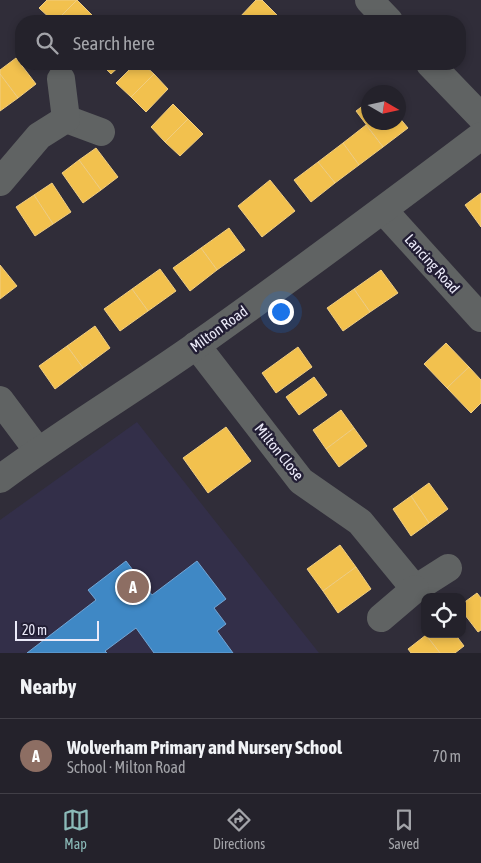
<!DOCTYPE html>
<html lang="en">
<head>
<meta charset="utf-8">
<style>
	body { margin:0; font-family:"Asap Condensed",sans-serif; background:#2c2a33; color:#f1f3f6 }
	.controls { position:absolute; right:15px; bottom:15px; display:grid; overflow:hidden; border-radius:10px; box-shadow:0 2px 8px #0003 }
	.controls button { width:45px; height:45px; display:grid; place-items:center; padding:0; border:0; border-bottom:1px solid #413f47; background:#24222b; color:#f1f3f6; font:25px sans-serif }
	.compass { position:absolute; left:361px; top:85px; width:45px; height:45px; border-radius:50%; background:#24222b; box-shadow:0 2px 8px #0003; rotate:99deg }
	.scale { position:absolute; left:15px; bottom:12px; width:84px; box-sizing:border-box; padding-left:5px; border:2px solid #ebeaf9; border-top:0; font-size:14px; line-height:18px; white-space:nowrap; color:#ebeaf9; -webkit-text-stroke:4px #221e34; paint-order:stroke }
	.you { position:absolute; left:280px; top:311px; width:18px; height:18px; margin:-12px; border:4px solid #fff; border-radius:50%; background:#1a73e8; box-shadow:0 0 0 8px #1a73e833 }
	.badge { display:grid; place-items:center; width:32px; height:32px; border-radius:50%; background:#8bbbb9; color:#fff; font-size:16px; font-weight:700 }
	.pin { position:absolute; translate:-50% -50%; border:2px solid #fff; box-shadow:0 1px 5px #0006 }
	.list { margin:0; padding:0; list-style:none }
	h2 { display:flex; justify-content:space-between; align-items:center; height:65px; margin:0; padding:0 20px; font-size:21px }
	h2 small { font-size:16px; font-weight:400; color:#a3a4a9 }
	.list li { display:grid; grid-template-columns:32px 1fr auto; gap:15px; align-items:center; box-sizing:border-box; height:75px; padding:0 20px; border-top:1px solid #413f47 }
	.list b { display:block; font-size:19px; white-space:nowrap }
	.list p { margin:0; font-size:16px; white-space:nowrap; color:#a3a4a9 }
	.list em { font-size:16px; font-style:normal; color:#a3a4a9 }
	.icon { flex:none; width:28px; height:28px; fill:none; stroke:currentColor; stroke-width:2; stroke-linecap:round; stroke-linejoin:round }
	.map { position:relative; flex:none; width:481px; height:653px; overflow:hidden }
	.search { position:absolute; background:#24222b; box-shadow:0 2px 8px #0003; left:15px; right:15px; top:15px; height:55px; display:flex; align-items:center; gap:12px; box-sizing:border-box; padding:0 18px; border-radius:20px; color:#a3a4a9; font-size:19px }
	.sheet { height:140px; background:#24222b }
	nav { display:flex; justify-content:space-around; align-items:center; box-sizing:border-box; height:70px; border-top:1px solid #413f47; background:#24222b; font-size:14px; color:#a3a4a9 }
	nav a { display:grid; justify-items:center; gap:2px }
	nav .on { color:#8bbbb9 }
	.map>svg:first-child { display:block }
	.built { fill:#332f49 }
	.homes { fill:#f2c14e; stroke:#f0cd81 }
	.schools { fill:#3f88c5; stroke:#73a5d5 }
	.lines { fill:none; stroke-linecap:round; stroke-linejoin:round }
	.minor { stroke:#606363; stroke-width:28 }
	.labels { text-anchor:middle; stroke-width:5; stroke-linejoin:round; paint-order:stroke }
	.street-label { font-size:15px; fill:#ebeaf9; stroke:#221e34 }
</style>
</head>
<body>
<div class="map">
<svg width="481" height="653" viewBox="0 0 481 653">
	<rect width="100%" height="100%" fill="#302d39"/>
	<path class="built" d="M 137,422 L 319,653 L 0,653 L 0,520 Z"/>
	<g class="homes">
		<path d="M 47,0 L 77,0 L 56,21 L 53,21 L 39,8 Z"/>
		<path d="M 77,0 L 92,15 L 85,21 L 56,21 Z"/>
		<path d="M 256,0 L 262,0 L 280,18 L 277,21 L 242,21 L 239,18 Z"/>
		<path d="M 16,58 L 36,84 L 18,98 L 0,74 L 0,70 Z"/>
		<path d="M 101,64 L 122,64 L 111,74 Z"/>
		<path d="M 135,64 L 143,64 L 154,74 L 131,97 L 116,83 Z"/>
		<path d="M 0,74 L 18,98 L 0,111 Z"/>
		<path d="M 154,74 L 168,89 L 146,112 L 131,97 Z"/>
		<path d="M 368,102 L 368,122 L 398,122 L 398,116 L 408,128 L 383,147 L 356,111 Z"/>
		<path d="M 173,104 L 188,119 L 165,142 L 151,127 Z"/>
		<path d="M 188,119 L 203,134 L 180,156 L 165,142 Z"/>
		<path d="M 366,125 L 383,147 L 359,165 L 343,143 Z"/>
		<path d="M 343,143 L 359,165 L 335,183 L 318,162 Z"/>
		<path d="M 96,148 L 118,177 L 101,190 L 79,160 Z"/>
		<path d="M 79,160 L 101,190 L 83,203 L 62,173 Z"/>
		<path d="M 318,162 L 335,183 L 311,202 L 294,180 Z"/>
		<path d="M 270,180 L 295,211 L 262,237 L 238,206 Z"/>
		<path d="M 52,183 L 71,212 L 53,224 L 34,195 Z"/>
		<path d="M 481,193 L 481,227 L 465,205 Z"/>
		<path d="M 34,195 L 53,224 L 35,236 L 16,207 Z"/>
		<path d="M 229,228 L 245,250 L 217,270 L 201,248 Z"/>
		<path d="M 201,248 L 217,270 L 190,291 L 173,268 Z"/>
		<path d="M 0,265 L 17,286 L 0,299 Z"/>
		<path d="M 160,269 L 176,291 L 148,311 L 132,289 Z"/>
		<path d="M 381,270 L 398,293 L 370,312 L 354,289 Z"/>
		<path d="M 132,289 L 148,311 L 120,331 L 104,309 Z"/>
		<path d="M 354,289 L 370,312 L 343,331 L 327,308 Z"/>
		<path d="M 95,326 L 110,348 L 83,368 L 67,346 Z"/>
		<path d="M 446,343 L 469,367 L 447,388 L 424,364 Z"/>
		<path d="M 67,346 L 83,368 L 55,389 L 39,366 Z"/>
		<path d="M 298,347 L 312,367 L 276,393 L 262,373 Z"/>
		<path d="M 469,367 L 481,380 L 481,403 L 471,413 L 447,388 Z"/>
		<path d="M 314,377 L 327,395 L 299,415 L 286,397 Z"/>
		<path d="M 341,410 L 354,428 L 326,449 L 313,430 Z"/>
		<path d="M 226,427 L 251,461 L 208,493 L 183,458 Z"/>
		<path d="M 354,428 L 367,446 L 339,467 L 326,449 Z"/>
		<path d="M 429,483 L 448,509 L 429,523 L 411,496 Z"/>
		<path d="M 411,496 L 429,523 L 411,536 L 393,509 Z"/>
		<path d="M 340,545 L 356,567 L 323,591 L 307,569 Z"/>
		<path d="M 356,567 L 371,589 L 338,613 L 323,591 Z"/>
		<path d="M 477,593 L 481,598 L 481,630 L 478,632 L 462,611 L 462,604 Z"/>
		<path d="M 455,634 L 464,646 L 455,653 L 440,653 L 426,635 Z"/>
		<path d="M 426,635 L 440,653 L 411,653 L 408,649 Z"/>
	</g>
	<path class="schools" d="M 126,561 L 152,595 L 197,561 L 226,599 L 214,608 L 226,624 L 217,631 L 233,653 L 154,653 L 136,628 L 105,651 L 107,653 L 27,653 L 96,600 L 88,590 Z"/>
	<g class="lines">
		<g class="minor">
			<path d="M 369,0 L 389,21"/>
			<path d="M 430,64 L 481,117"/>
			<path d="M 66,119 L 101,132"/>
			<path d="M 0,182 L 39,136 L 66,119 L 61,79"/>
			<path d="M 383,210 L 481,318"/>
			<path d="M 196,345 L 301,481 L 360,522 L 415,589 L 448,568"/>
			<path d="M 0,400 L 38,451"/>
			<path d="M 0,479 C 64,431 132,391 197,345 C 293,277 387,207 481,136"/>
			<path d="M 381,618 L 415,589"/>
		</g>
	</g>
	<g class="labels">
		<g class="street-label">
			<text transform="translate(432 264) rotate(48)" y="5">Lancing Road</text>
			<text transform="translate(219 329) rotate(-36)" y="5">Milton Road</text>
			<text transform="translate(279 452) rotate(51)" y="5">Milton Close</text>
		</g>
	</g>
</svg>
<div class="controls">
<button><svg class="icon" aria-label="locate" viewBox="0 0 24 24"><circle cx="12" cy="12" r="6"/><path d="M12 2v4M12 18v4M2 12h4M18 12h4"/></svg></button>
</div>
<svg class="compass" viewBox="-18 -18 36 36"><path d="M0-13l5 13h-10z" fill="#e53935"/><path d="M0 13l5-13h-10z" fill="#a3a4a9"/></svg>
<div class="scale">20 m</div>
<div class="you"></div>
<div class="pin badge" style="left:133px;top:587px;background:#8d6e63">A</div>
<div class="search"><svg class="icon" aria-label="search" viewBox="0 0 24 24"><circle cx="10" cy="10" r="6"/><path d="M15 15l6 6"/></svg>Search here</div>
</div>
<section class="sheet">
<h2>Nearby<small></small></h2>
<ul class="list">
<li><span class="badge" style="background:#8d6e63">A</span><div><b>Wolverham Primary and Nursery School</b><p>School · Milton Road</p></div><em>70 m</em></li>
</ul>
</section>
<nav>
<a class="on"><svg class="icon" aria-label="map" viewBox="0 0 24 24"><path d="M3 6l6-2 6 2 6-2v14l-6 2-6-2-6 2zM9 4v14M15 6v14"/></svg>Map</a>
<a><svg class="icon" aria-label="directions" viewBox="0 0 24 24"><path d="M12 3l9 9-9 9-9-9zM9 14v-3h6M13 9l2 2-2 2"/></svg>Directions</a>
<a><svg class="icon" aria-label="saved" viewBox="0 0 24 24"><path d="M7 4h10v16l-5-4-5 4z"/></svg>Saved</a>
</nav>
</body>
</html>
